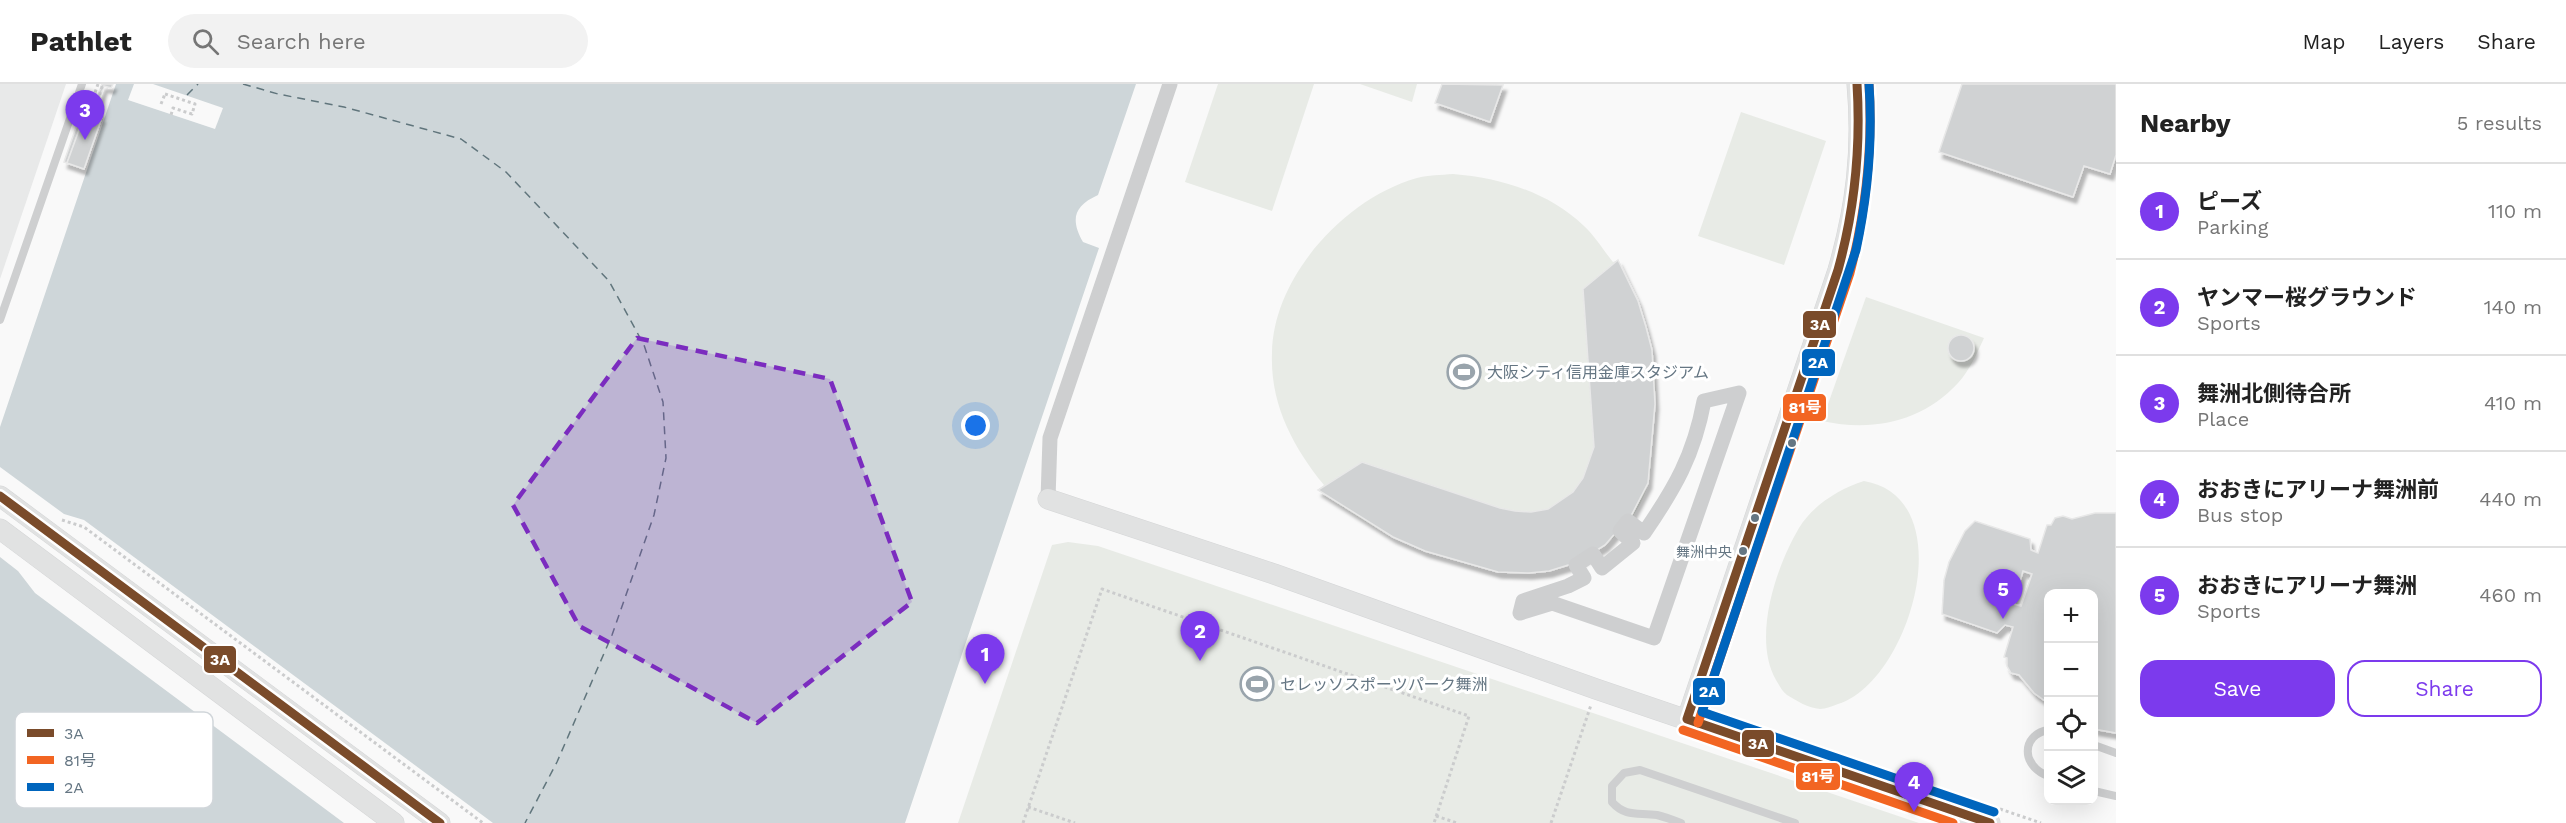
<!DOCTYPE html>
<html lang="en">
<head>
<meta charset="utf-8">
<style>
	body { margin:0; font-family:"Work Sans","Noto Sans JP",sans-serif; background:#f2f2f2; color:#222 }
	.controls { position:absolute; right:18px; bottom:18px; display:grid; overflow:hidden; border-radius:12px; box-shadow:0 6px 24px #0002 }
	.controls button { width:54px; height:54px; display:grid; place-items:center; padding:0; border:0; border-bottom:2px solid #e0e0e0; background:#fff; color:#222; font:30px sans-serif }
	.you { position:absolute; left:976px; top:342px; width:21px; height:21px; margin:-15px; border:4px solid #fff; border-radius:50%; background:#1a73e8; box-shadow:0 0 0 9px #1a73e833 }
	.badge { display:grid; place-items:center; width:39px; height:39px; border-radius:50%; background:#7c3aed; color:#fff; font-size:20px; font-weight:700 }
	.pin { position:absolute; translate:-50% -50px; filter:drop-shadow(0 2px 3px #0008) }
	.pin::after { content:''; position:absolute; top:32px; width:21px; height:18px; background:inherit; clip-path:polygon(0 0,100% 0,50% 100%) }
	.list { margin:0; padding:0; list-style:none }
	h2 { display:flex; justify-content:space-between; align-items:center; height:78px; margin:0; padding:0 24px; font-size:26px }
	h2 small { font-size:20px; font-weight:400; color:#767676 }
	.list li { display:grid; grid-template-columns:39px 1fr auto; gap:18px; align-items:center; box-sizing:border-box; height:96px; padding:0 24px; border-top:2px solid #e0e0e0 }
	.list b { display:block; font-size:22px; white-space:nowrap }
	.list p { margin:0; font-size:20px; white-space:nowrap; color:#767676 }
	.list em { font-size:20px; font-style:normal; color:#767676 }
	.actions { display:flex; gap:12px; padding:18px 24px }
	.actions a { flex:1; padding:14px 0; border:2px solid #7c3aed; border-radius:18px; text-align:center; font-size:21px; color:#7c3aed }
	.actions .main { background:#7c3aed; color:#fff }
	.icon { flex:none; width:33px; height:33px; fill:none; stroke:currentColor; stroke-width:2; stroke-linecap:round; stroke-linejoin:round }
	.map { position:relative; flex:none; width:2116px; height:739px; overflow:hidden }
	header { display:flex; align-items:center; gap:36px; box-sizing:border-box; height:84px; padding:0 30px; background:#fff; border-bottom:2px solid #e0e0e0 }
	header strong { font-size:28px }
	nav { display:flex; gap:33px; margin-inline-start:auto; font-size:21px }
	.search { width:420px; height:54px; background:#f2f2f2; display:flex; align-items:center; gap:15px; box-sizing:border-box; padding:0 21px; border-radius:33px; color:#767676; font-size:22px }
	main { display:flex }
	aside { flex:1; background:#fff }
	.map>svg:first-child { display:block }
	.built { fill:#e8e9e9 }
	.green { fill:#e8ebe6 }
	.water { fill:#ced6d9 }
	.pier { fill:#f9f9f9 }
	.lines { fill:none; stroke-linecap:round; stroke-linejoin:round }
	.ferry { stroke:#60757c; stroke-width:1.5; stroke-dasharray:8 6; stroke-linecap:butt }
	.building { fill:#d0d2d3; stroke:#e8e8e8; stroke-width:1.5; fill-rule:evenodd; filter:url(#shadow) }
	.secondary-casing { stroke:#d5d6d7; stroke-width:21 }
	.path { stroke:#cbcccd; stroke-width:3; stroke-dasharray:3 3; stroke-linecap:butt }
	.lane { stroke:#cecfd0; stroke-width:8 }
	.street { stroke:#cecfd0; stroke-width:15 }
	.secondary { stroke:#e1e2e2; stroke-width:20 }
	.path-bridge { stroke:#cbcccd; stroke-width:3; stroke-dasharray:3 3; stroke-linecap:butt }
	.bus-1-casing { stroke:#fff; stroke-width:14 }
	.bus-2-casing { stroke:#fff; stroke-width:14 }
	.bus-3-casing { stroke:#fff; stroke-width:14 }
	.bus-1 { stroke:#7a4b2a; stroke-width:9 }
	.bus-2 { stroke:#f26522; stroke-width:9 }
	.bus-3 { stroke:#0065bd; stroke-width:9 }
	.marked { fill:#7b2cbf; fill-opacity:0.2; stroke:#7b2cbf; stroke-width:4.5; stroke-dasharray:12 8; stroke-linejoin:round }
	.bus-dot { fill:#657683; stroke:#fff; stroke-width:2 }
	.labels { text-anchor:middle; stroke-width:6; stroke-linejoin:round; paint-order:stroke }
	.bus-label { font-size:14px; fill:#657683; stroke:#fff; text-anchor:end }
	.poi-label { font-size:16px; fill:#657683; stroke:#fff; text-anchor:start }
	.key { fill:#fff; stroke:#d1d6da; stroke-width:1.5 }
	.key-label { font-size:16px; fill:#657683 }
	.line-badge { stroke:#fff; stroke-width:2 }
	.badge-label { font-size:16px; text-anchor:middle; font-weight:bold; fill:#fff }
</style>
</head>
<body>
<header>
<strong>Pathlet</strong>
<div class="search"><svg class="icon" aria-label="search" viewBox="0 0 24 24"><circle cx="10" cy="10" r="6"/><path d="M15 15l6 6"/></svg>Search here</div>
<nav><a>Map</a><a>Layers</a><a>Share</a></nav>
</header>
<main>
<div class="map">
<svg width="2116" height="739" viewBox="0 0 2116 739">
	<defs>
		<filter id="shadow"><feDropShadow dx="3.5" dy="6" stdDeviation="1.5" flood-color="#0004"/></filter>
	</defs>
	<rect width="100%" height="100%" fill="#f9f9f9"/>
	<path class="built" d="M 0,0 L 66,0 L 0,195 Z"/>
	<g class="green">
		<path d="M 1218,0 L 1314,0 L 1272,127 L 1185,98 Z"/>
		<path d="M 1360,0 L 1417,0 L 1412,18 Z"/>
		<path d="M 1741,28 L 1826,57 L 1784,181 L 1698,152 Z"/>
		<path d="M 1453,90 C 1501,94 1548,108 1584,142 C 1595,152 1603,166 1613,178 L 1618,176 C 1631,208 1645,230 1652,265 C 1657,292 1656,320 1652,346 C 1650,363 1652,380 1649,396 C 1635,456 1570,492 1513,489 C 1496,488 1480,483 1464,478 C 1439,471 1414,464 1391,452 C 1366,439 1342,422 1318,406 L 1324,401 C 1293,363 1270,320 1272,269 C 1273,193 1345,114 1417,94 C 1428,91 1441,91 1453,90 Z"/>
		<path d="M 1866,213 L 1984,254 C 1977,269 1970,286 1958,299 C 1922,338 1873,348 1822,337 Z"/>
		<path d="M 1864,397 C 1964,414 1910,598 1838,620 C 1832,622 1826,625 1820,625 C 1808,624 1797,617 1787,611 C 1782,607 1779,601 1776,596 C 1752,554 1776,483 1799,444 C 1813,421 1839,405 1864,397 Z"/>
		<path d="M 1068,458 L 1098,462 L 1919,739 L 958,739 L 1052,461 Z"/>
	</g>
	<path class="water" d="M 116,0 L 1136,0 L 1098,111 C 1074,122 1070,135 1083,158 L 1099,164 L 905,739 L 0,739 L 0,343 Z"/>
	<g class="pier">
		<path d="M 134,0 L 153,0 L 223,24 L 215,45 L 128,16 Z"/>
		<path d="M 0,383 L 64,430 L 84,436 L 493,739 L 344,739 L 35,509 L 18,487 L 0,473 Z"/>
	</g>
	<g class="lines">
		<g class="ferry">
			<path d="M 243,0 L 278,10 L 344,23 L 461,55 L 506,88 L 609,197 L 644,261 L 663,318 L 666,374 L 654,431 L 612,551 L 557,678 L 525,739"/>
			<path d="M 187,11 L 198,0"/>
		</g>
	</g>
	<g class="building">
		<path d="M 102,0 L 113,0 L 111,4 L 104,2 L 96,26 L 101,28 L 99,32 L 86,27 L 92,11 L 97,13 Z"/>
		<path d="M 1442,0 L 1503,1 L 1490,38 L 1435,19 Z"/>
		<path d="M 1962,0 L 2116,0 L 2116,71 L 2110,90 L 2084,82 L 2073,113 L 1939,68 Z"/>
		<path d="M 82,26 L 86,27 L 67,79 L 64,78 Z"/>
		<path d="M 86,27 L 102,33 L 84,85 L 67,79 Z"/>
		<path d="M 1618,176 L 1638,217 L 1646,243 L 1652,266 L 1655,320 L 1648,399 L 1632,430 L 1605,461 L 1578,478 L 1549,487 L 1529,489 L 1498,488 L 1425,467 L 1393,453 L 1318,406 L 1362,378 L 1500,424 L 1515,427 L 1531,428 L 1548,425 L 1573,408 L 1583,394 L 1594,363 L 1583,205 Z"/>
		<circle cx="1961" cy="264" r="13"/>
		<path d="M 2095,429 L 2116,429 L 2116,649 L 2094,645 L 2094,509 L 2048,509 L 2048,619 L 2034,609 L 2019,591 L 2011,589 L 2007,582 L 2007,574 L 2004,573 L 2013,543 L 2005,541 L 1997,549 L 1942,530 L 1944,496 L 1949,478 L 1965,447 L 1975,437 L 2030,455 L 2031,466 L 2038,469 L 2047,441 L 2051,441 L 2055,434 L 2063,432 L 2072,435 ZM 2023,487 L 2032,490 L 2021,522 L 2013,520 Z"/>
	</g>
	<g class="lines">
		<g class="secondary-casing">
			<g id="secondary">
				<path d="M 0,412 L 440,739"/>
				<path d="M 1048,415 L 1274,490 L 1596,605 L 1990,739"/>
				<path d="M 0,445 L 394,739"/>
				<path d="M 1687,635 L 1838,186 C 1856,123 1863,66 1857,0"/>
			</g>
		</g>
		<g class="path">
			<path d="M 165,10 L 195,20 L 192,30 L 173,24 L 171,31"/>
			<path d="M 94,28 L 89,26 L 98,0"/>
			<path d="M 94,28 L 103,0"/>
			<path d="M 62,436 L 84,443 L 483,739"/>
			<path d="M 1028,723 L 1075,739"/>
			<path d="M 2000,725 L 2041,739"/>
			<path d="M 1436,732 L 1457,739"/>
			<path d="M 1023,739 L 1102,505 L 1469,632 L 1434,739"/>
			<path d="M 1551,739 L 1591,621"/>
		</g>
		<g class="lane">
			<path d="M 0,236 L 82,0"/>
			<path d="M 2048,646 C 2021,651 2021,682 2048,692"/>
			<path d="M 2094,661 L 2116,669"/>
			<path d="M 2094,707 L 2116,712"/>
			<path d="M 1681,739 C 1673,736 1665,733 1657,731 C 1639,728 1626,734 1612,718 L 1612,702 L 1624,689 L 1640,686 L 1795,739"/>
		</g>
		<g class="street">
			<path d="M 1739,309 L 1654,554 L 1552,519 L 1520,529 L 1523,517 L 1568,502 L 1584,494 L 1576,481 L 1593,470 L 1602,484 L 1633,459 L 1620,447 L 1628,437 L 1644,449 C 1675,404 1694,371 1704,317 Z"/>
			<path d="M 1048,415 L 1050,354 L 1170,0"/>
		</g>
		<use href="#secondary" class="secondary"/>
		<path class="path-bridge" d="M 161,20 L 165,10"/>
		<g class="bus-1-casing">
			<g id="bus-1">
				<path d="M 1857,0 C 1861,64 1855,124 1838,186 L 1687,635 L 1990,739"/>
				<path d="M 0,412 L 440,739"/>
			</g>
		</g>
		<g class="bus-2-casing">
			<g id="bus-2">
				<path d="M 1698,639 L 1850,189 C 1866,126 1873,65 1869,0"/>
				<path d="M 1683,646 L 1953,739"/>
			</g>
		</g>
		<g class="bus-3-casing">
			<path id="bus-3" d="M 1869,0 C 1873,57 1868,110 1856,166 L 1702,628 L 1994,728"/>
		</g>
		<use href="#bus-1" class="bus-1"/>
		<use href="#bus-2" class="bus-2"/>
		<use href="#bus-3" class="bus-3"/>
	</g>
	<path class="marked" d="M 637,254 L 830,295 L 912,518 L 757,639 L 579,542 L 513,421 Z"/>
	<defs>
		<g id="stadium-ring" transform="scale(1.725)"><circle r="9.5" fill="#fff" stroke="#99a4ac" stroke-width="1.5"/><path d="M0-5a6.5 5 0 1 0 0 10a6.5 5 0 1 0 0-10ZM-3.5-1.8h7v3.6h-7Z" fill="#99a4ac"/></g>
	</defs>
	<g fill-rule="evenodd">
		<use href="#stadium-ring" x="1464" y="288"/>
		<use href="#stadium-ring" x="1257" y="600"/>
	</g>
	<g class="bus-dot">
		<circle cx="1792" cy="359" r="5"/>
		<circle cx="1755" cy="434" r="5"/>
		<circle cx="1743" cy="467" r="5"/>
	</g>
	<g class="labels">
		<g class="bus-label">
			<text x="1732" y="473">舞洲中央</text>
		</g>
		<g class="poi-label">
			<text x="1487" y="294">大阪シティ信用金庫スタジアム</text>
			<text x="1280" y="606">セレッソスポーツパーク舞洲</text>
		</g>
	</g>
	<rect x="15" y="628" width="198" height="96" rx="9" class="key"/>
	<rect x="27" y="645" width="27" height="8" fill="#7a4b2a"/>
	<rect x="27" y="672" width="27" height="8" fill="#f26522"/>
	<rect x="27" y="699" width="27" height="8" fill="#0065bd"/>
	<g class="key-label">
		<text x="64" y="655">3A</text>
		<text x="64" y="682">81号</text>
		<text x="64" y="709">2A</text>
	</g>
	<g class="line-badge">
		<rect x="1802" y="226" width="35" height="29" rx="6" fill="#7a4b2a"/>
		<rect x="1801" y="264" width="35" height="29" rx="6" fill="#0065bd"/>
		<rect x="1782" y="309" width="45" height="29" rx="6" fill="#f26522"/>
		<rect x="203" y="561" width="34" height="29" rx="6" fill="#7a4b2a"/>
		<rect x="1692" y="593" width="34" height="29" rx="6" fill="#0065bd"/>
		<rect x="1741" y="645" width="34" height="29" rx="6" fill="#7a4b2a"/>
		<rect x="1795" y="678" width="46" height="29" rx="6" fill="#f26522"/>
	</g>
	<g class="badge-label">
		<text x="1820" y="246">3A</text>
		<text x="1818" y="284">2A</text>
		<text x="1805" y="329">81号</text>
		<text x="220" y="581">3A</text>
		<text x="1709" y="613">2A</text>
		<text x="1758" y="665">3A</text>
		<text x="1818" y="698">81号</text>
	</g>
</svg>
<div class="controls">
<button>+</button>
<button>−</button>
<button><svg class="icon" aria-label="locate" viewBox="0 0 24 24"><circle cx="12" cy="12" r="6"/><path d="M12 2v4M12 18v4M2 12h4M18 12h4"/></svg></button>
<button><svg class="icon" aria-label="layers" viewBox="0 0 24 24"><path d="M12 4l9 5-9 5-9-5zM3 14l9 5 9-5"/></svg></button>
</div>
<div class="you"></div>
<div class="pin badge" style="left:985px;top:600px">1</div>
<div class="pin badge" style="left:1200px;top:577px">2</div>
<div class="pin badge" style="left:85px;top:56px">3</div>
<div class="pin badge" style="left:1914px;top:728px">4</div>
<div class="pin badge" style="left:2003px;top:535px">5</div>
</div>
<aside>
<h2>Nearby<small>5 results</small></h2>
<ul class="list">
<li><span class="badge">1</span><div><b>ピーズ</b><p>Parking</p></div><em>110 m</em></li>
<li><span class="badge">2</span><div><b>ヤンマー桜グラウンド</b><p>Sports</p></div><em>140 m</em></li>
<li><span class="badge">3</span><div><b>舞洲北側待合所</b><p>Place</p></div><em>410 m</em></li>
<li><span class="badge">4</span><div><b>おおきにアリーナ舞洲前</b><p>Bus stop</p></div><em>440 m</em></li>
<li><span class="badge">5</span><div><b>おおきにアリーナ舞洲</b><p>Sports</p></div><em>460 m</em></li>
</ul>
<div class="actions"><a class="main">Save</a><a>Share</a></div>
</aside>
</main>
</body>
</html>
